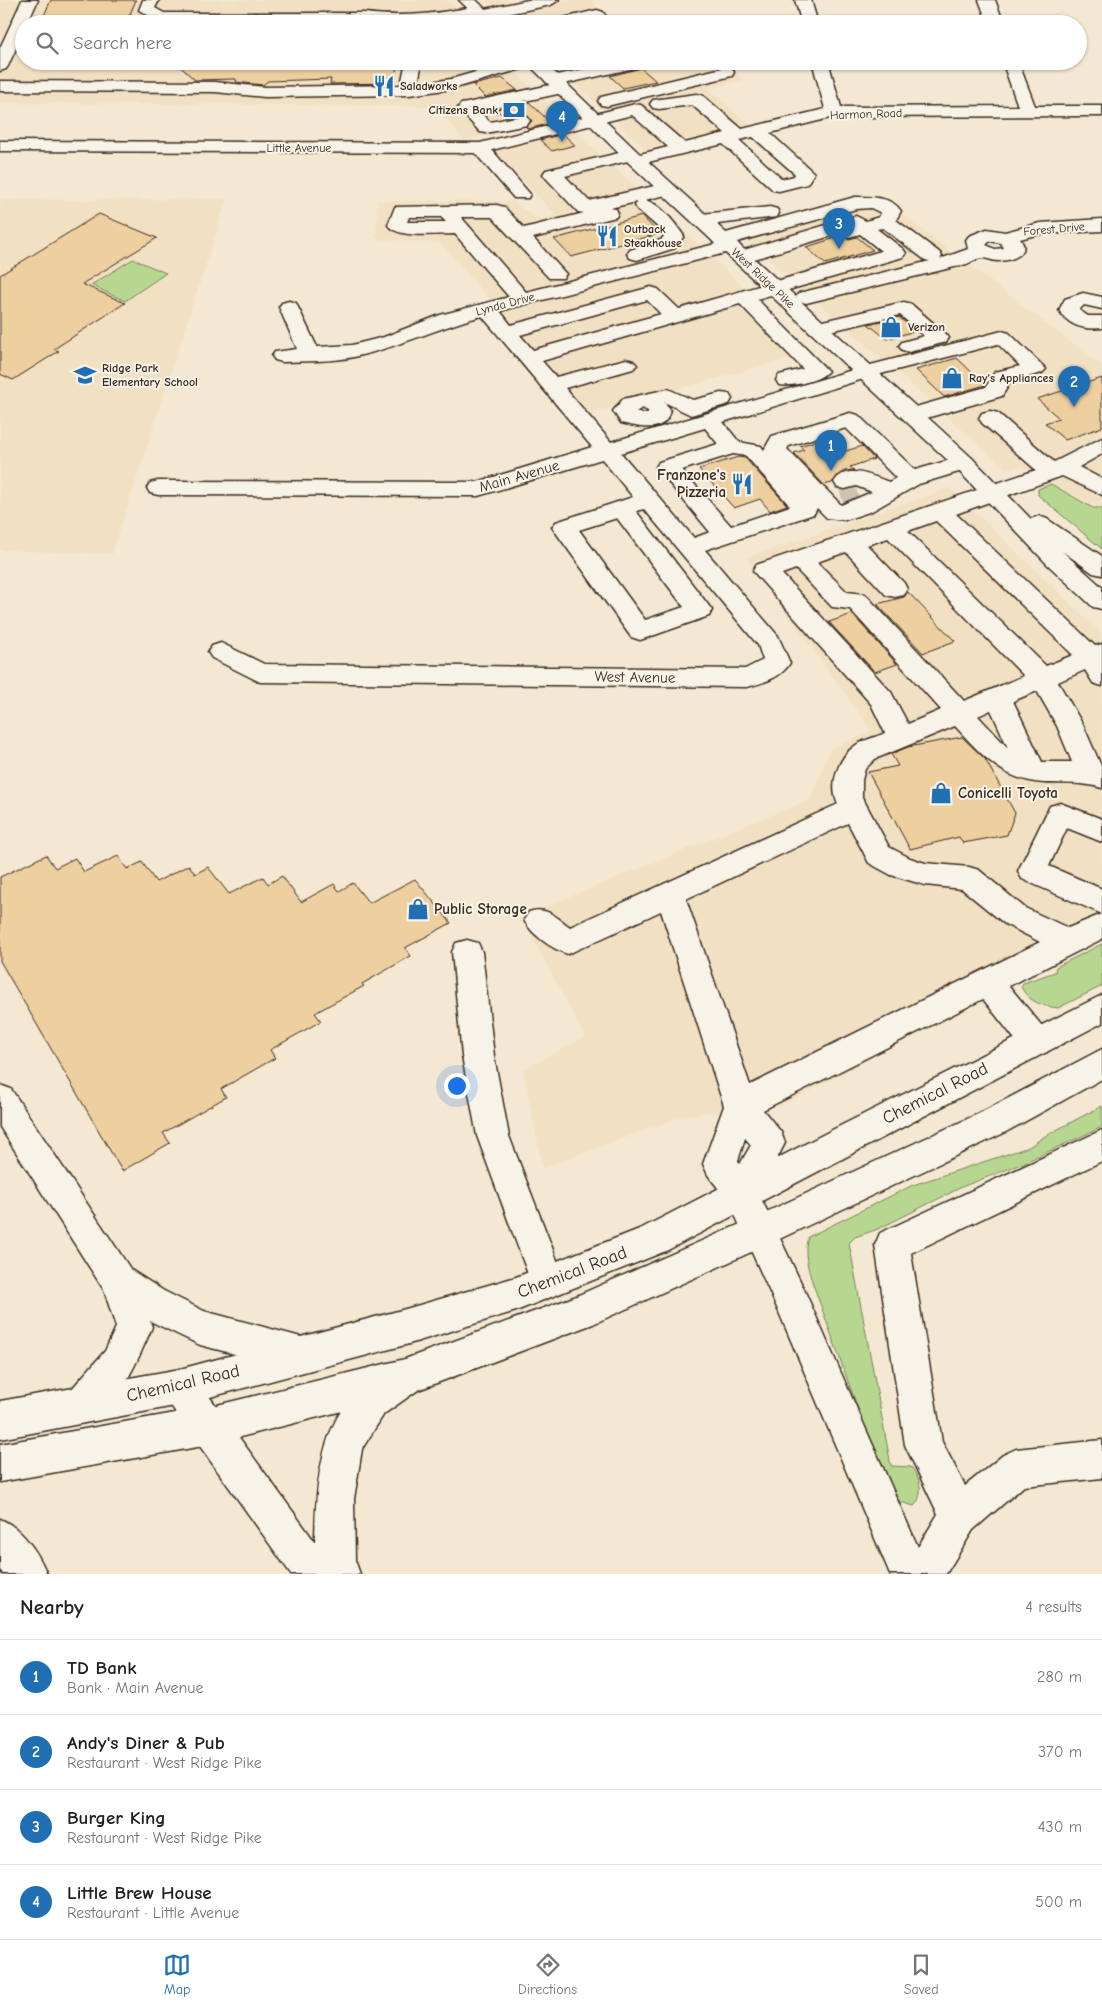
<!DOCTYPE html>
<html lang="en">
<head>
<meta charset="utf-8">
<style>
	body { margin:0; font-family:"Comic Neue",sans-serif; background:#f2f2f2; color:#202124 }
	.you { position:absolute; left:456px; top:1085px; width:18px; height:18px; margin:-12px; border:4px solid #fff; border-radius:50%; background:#1a73e8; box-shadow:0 0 0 8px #1a73e833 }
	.badge { display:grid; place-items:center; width:32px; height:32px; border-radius:50%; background:#1f6fb2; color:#fff; font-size:16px; font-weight:700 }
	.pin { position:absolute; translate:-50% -41px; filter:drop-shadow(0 1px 2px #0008) }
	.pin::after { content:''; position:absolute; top:26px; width:18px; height:15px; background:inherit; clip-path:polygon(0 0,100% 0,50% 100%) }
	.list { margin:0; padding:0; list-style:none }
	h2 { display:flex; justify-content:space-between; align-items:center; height:65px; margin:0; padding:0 20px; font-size:21px }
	h2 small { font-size:16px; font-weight:400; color:#757577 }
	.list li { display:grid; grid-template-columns:32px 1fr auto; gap:15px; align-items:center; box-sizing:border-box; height:75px; padding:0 20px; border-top:1px solid #e0e0e0 }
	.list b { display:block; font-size:19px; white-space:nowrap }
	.list p { margin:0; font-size:16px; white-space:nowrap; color:#757577 }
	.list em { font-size:16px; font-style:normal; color:#757577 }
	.icon { flex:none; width:28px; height:28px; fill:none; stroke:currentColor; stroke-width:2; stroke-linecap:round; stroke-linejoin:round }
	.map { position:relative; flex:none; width:1102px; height:1574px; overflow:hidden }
	.search { position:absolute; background:#fff; box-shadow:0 1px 4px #0004; left:15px; right:15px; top:15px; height:55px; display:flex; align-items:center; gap:12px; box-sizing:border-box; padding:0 18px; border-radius:28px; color:#757577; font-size:19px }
	.sheet { height:365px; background:#fff }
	nav { display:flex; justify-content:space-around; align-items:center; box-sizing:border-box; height:70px; border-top:1px solid #e0e0e0; background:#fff; font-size:14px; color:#757577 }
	nav a { display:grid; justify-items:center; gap:2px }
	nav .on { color:#1f6fb2 }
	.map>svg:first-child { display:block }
	.built { fill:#f2e0c3 }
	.green { fill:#b7d791; stroke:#798058 }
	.building { fill:#edcfa0; stroke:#3b2a1e }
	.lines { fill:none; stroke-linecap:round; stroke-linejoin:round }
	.minor-tunnel { stroke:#cfc2ae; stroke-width:22; stroke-dasharray:22 11; stroke-linecap:butt }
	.minor-casing { stroke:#3b2a1e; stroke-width:3 }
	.major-casing { stroke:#3b2a1e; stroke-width:3 }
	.highway-casing { stroke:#3b2a1e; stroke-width:3 }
	.minor { fill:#f7f3e8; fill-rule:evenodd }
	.major { fill:#f7f3e8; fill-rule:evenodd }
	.highway { fill:#f7f3e8; fill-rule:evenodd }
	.labels { text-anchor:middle; stroke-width:4; stroke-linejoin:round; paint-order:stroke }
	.far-poi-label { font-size:12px; font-weight:bold; fill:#3b2a1e; stroke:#f7f3e8; text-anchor:start }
	.far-street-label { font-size:12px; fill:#3b2a1e; stroke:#f7f3e8 }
	.poi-label { font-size:15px; font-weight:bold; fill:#3b2a1e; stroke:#f7f3e8; text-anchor:start }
	.street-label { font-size:15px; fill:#3b2a1e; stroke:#f7f3e8 }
	.near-street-label { font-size:18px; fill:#3b2a1e; stroke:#f7f3e8 }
</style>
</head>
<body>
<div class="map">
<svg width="1102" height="1574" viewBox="0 0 1102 1574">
	<rect width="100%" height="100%" fill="#f4e8d2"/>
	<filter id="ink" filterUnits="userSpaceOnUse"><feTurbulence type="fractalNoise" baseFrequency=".02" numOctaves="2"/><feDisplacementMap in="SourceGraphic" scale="10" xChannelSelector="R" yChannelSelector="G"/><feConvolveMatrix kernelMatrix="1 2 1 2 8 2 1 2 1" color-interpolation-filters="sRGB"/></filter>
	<g filter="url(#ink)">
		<g class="built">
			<path d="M 0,0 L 447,0 L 469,24 L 24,24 L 24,61 L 505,61 L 563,119 L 464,140 L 435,106 L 0,103 Z"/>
			<path d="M 484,0 L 593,0 L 597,9 L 613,24 L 510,24 Z"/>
			<path d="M 550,61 L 661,61 L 669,65 L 713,61 L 721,64 L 733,69 L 743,80 L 709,89 L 751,126 L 648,151 L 611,117 L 610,113 L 604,111 Z"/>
			<path d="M 575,131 L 814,352 L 590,413 L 440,243 L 376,239 L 378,201 L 512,201 L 540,220 L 556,215 L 493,150 Z"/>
			<path d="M 859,197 L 876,197 L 895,209 L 1102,366 L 1102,506 L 1099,508 L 1077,497 L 1021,466 L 1005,468 L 736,230 Z"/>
			<path d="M 227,199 L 112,554 L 0,550 L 0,200 Z"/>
			<path d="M 950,488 L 1100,632 L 1102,642 L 1102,938 L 1024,976 L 783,1105 L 686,1115 L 543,1168 L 523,1070 L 585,1037 L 525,923 L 549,905 L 811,799 L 830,749 L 872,731 L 746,558 Z"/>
		</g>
		<g class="green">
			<path d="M 133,259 L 166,273 L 125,301 L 91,285 Z"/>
			<path d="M 1051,484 L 1093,508 L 1102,508 L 1102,549 L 1038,495 L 1038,489 Z"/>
			<path d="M 1102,944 L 1102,986 L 1058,1008 C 1042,1006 1029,1002 1021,987 L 1023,983 L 1055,972 L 1056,967 Z"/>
			<path d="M 1102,1106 L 1102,1127 L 1021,1164 L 964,1186 L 878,1229 L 855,1237 L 849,1243 L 891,1466 L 911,1467 C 921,1478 924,1496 914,1506 L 900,1502 L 884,1481 L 813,1284 C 808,1270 803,1251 808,1237 L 913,1185 L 1029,1147 L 1045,1136 Z"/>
		</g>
		<g class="building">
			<path d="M 51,0 L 136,0 L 126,24 L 40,24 Z"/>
			<path d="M 174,61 L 398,61 L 394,83 L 330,84 L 331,79 L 268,81 L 263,85 L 236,82 L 236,79 L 195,80 Z"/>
			<path d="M 641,68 L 656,81 L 623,88 L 610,76 Z"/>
			<path d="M 502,78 L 517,90 L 485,97 L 473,85 Z"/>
			<path d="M 529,102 L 551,123 L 528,129 L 526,127 L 532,121 L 528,116 L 521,114 L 504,117 L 496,109 Z"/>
			<path d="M 563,134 L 575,145 L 552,151 L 540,140 Z"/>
			<path d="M 99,214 L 157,238 L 82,284 L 125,303 L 54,349 L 59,351 L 13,380 L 0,374 L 0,275 Z"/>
			<path d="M 642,216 L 659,234 L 571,257 L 554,239 Z"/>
			<path d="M 842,236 L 849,239 L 857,237 L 873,250 L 825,264 L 806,247 Z"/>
			<path d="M 899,317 L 915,331 L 887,339 L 868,324 Z"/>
			<path d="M 957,358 L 985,385 L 944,397 L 916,370 Z"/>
			<path d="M 1102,378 L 1102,427 L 1065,440 L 1045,423 L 1059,418 L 1037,399 Z"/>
			<path d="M 824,438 L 839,453 L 862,446 L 874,459 L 850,467 L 854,470 L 844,471 L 838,475 L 832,483 L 824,485 L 794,453 L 804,450 L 800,446 Z"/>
			<path d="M 738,457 L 745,458 L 787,505 L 770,511 L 760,499 L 734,508 L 699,469 Z"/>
			<path d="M 908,592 L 955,641 L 923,653 L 877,604 L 904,597 Z"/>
			<path d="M 852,614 L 897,664 L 875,672 L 829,622 Z"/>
			<path d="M 962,737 L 985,759 L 1015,813 L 1007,835 L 963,843 L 959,837 L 910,849 L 868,772 L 898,766 L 891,754 L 908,747 Z"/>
			<path d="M 46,855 L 55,868 L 75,858 L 84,872 L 118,856 L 127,869 L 142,862 L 156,882 L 189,865 L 195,874 L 208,867 L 229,894 L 263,877 L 268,884 L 282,876 L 301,902 L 334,884 L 339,891 L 353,883 L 369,903 L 415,879 L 451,923 L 405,948 L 411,956 L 362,984 L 364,986 L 315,1013 L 321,1021 L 270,1050 L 275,1058 L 221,1089 L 226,1097 L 163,1133 L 170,1143 L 122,1171 L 0,961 L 0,877 Z"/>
		</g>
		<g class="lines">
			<path class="minor-tunnel" d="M 842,499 L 858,494"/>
			<g class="minor-casing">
				<g id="minor">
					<path d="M 22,0 L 38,0 L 27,24 L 24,24 L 24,31 L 8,66 L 6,69 L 0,71 L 0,48 Z"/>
					<path d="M 143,0 L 159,0 L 155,8 L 164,13 L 365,13 C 404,18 441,13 479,6 L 485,9 L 528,0 L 559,0 L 551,5 L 482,19 L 476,16 L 425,24 L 161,23 L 139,10 Z"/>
					<path d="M 795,0 L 811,0 L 818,24 L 802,24 Z"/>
					<path d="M 979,0 L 995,0 L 1004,24 L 988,24 Z"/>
					<path d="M 597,10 L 603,12 L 605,15 L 603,18 L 579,24 L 549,24 L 551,21 Z"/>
					<path d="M 406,61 L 422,61 L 418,84 L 451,79 L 514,61 L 541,61 L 539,64 L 452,89 L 409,95 L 265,97 L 215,92 L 0,91 L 0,81 L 215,82 L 265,87 L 401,85 Z"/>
					<path d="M 622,61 L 654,61 L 652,64 L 564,84 L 569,88 L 567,92 L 479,111 L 490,122 L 521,116 L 527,117 L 530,121 L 527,125 L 486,133 L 480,132 L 458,108 L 461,104 L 467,103 L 550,85 L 545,81 L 547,77 Z"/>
					<path d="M 812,61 L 828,61 L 841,107 L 1018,106 L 1002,61 L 1018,61 L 1035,106 L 1102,106 L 1102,116 L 834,117 L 770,133 L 814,173 L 807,184 L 779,191 L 773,190 L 723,144 L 636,165 L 628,161 L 565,176 L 589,201 L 663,184 L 670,186 L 672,190 L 670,194 L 645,200 C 661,204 675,223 684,236 L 675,248 L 637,260 L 630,258 L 627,254 L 630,250 L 661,240 L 664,236 L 660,229 L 637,209 L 635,205 L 637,202 L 610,208 L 616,209 L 618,213 L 616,217 L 533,238 L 566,274 L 563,278 L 549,278 L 492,217 L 461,217 L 526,292 L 715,244 L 712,240 L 715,236 L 855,197 C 871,197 891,196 901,211 L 896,220 L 939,252 L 942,256 L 940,259 L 968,249 L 966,240 L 969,236 L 987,229 L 1005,232 L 1040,223 L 1102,219 L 1102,231 L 1040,234 L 1020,239 C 1032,254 1011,261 998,261 C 993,261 987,258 982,258 C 978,258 971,262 967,264 L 806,303 L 799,301 L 796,297 L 799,293 L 930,261 L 925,260 L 883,228 L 877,229 L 903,249 L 906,253 L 903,257 L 757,299 L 828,371 C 820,381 791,387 779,385 L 776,380 L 779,375 L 803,369 L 740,304 L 542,361 L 556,377 L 626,359 L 633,361 L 637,365 L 633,369 L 565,388 L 611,442 L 859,368 L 1002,331 L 1009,333 L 1042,365 L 1046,369 L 1042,373 L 1011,381 L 1002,396 L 913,422 L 905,420 L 902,415 L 905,410 L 986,387 L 995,372 L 1020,366 L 998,344 L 873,376 L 723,422 L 739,442 L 761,446 L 764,450 L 772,436 L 850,413 L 858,415 L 915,470 L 964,456 L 972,458 L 975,463 L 972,468 L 919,484 L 872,511 L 845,520 L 827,518 L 817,508 L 814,514 L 705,550 L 778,636 L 790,663 C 781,678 763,683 747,687 L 260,682 L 212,658 L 208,652 L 212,646 L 221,643 L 264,664 L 745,669 L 763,660 L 758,645 L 644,509 L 636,511 L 712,610 L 709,616 L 649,637 L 640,640 L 631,637 L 552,527 L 556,522 L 633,497 L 602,459 L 478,496 L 158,495 L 150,493 L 147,488 L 150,483 L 158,481 L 477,482 L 592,447 L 482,316 C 439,327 399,347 354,357 C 331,362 306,361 282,362 L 275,360 L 272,356 L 275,352 L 297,349 L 279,307 L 282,303 L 289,301 L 296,303 L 317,347 L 352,345 L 384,337 L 440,315 L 509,297 L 455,234 C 439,234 397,239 388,225 L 395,207 L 497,205 L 504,207 L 524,228 L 584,213 L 578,212 L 546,178 L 543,174 L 546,170 L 632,150 L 640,154 L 668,147 L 632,115 L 492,150 L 530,194 L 528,198 L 514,198 L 475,153 L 0,151 L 0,141 L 480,143 L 635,104 L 641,105 L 685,143 L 725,133 L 692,105 L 659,109 L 653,108 L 650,104 L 653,100 L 696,94 L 702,95 L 742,129 L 825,109 ZM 753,137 L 795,174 L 794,176 L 782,179 L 739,140 ZM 871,208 L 881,213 L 879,217 L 866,221 L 856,216 L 849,218 L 734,253 L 731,257 L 734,261 L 741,263 L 841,233 L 849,237 L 860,234 L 881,251 L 679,309 L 658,289 L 651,287 L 511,325 L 500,311 L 737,250 L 740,246 L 737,242 L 856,209 ZM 409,217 L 441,217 L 446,222 L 407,222 ZM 990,241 L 1001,243 L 1004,248 L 995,249 L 986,245 ZM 647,300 L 661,314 L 533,350 L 520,335 ZM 705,428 L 718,444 L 659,462 L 656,467 L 710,532 L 694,538 L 621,453 ZM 846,428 L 896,478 L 889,482 C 872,476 846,463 834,482 L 837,487 L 845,489 L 856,486 L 872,492 L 841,505 L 787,449 L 789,446 ZM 733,454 L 746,456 L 790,506 L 731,526 L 682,470 ZM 617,518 L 684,607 L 645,620 L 579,530 Z"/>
					<path d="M 726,67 L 732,68 L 734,72 L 732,76 L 607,106 L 601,105 L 598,101 L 601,97 Z"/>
					<path d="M 770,207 L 777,209 L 779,213 L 777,217 L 701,226 L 694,224 L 692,220 L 694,216 L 701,214 Z"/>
					<path d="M 1083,293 L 1102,297 L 1102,309 L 1084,305 L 1079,310 L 1088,316 L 1102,316 L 1102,328 C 1084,330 1068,326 1059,310 L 1065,299 Z"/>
					<path d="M 904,302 L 911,304 L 946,334 L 949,338 L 946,342 L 909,352 L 902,350 L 899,346 L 902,342 L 924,336 L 900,315 L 817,334 L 810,332 L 807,328 L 810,324 Z"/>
					<path d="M 668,389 L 693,400 L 721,393 L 729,394 L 732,399 L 729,404 L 691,415 L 664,402 L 670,409 C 667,435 639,427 621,423 L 613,411 L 623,399 ZM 642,408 L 648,411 L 648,414 L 636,412 Z"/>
					<path d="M 990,411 L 998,413 L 1054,462 L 1102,438 L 1102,454 L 1079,467 L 1102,479 L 1102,495 L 1062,476 L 956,514 L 1095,646 L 1102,644 L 1102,686 L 1093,683 L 1085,670 L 1058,682 L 1083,725 L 1102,768 L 1102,788 C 1082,782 1064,784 1044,783 C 1002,780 982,755 955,726 L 875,759 L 865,769 L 862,780 L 862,797 L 889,847 L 910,858 L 925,863 L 969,867 L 979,870 L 1025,908 L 1068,928 L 1102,914 L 1102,939 L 1009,986 L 1047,1032 L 1052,1042 L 1047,1052 L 1036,1056 L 1025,1052 L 983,999 L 763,1110 L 781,1132 L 785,1143 L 759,1194 L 803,1287 L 918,1547 L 938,1514 L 905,1445 L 875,1245 L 880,1233 L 1102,1130 L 1102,1161 L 911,1253 L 942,1442 L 965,1486 L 1003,1455 L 1016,1449 L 1102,1440 L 1102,1478 L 1024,1486 L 973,1530 L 946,1574 L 890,1574 L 778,1310 L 730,1204 L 708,1175 L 703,1164 L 724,1106 L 661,911 L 568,954 C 552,949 532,935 524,920 L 529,912 C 546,906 556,917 570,927 L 838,804 C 828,785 839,756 856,745 C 864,740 876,737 885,733 L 871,704 L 753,571 L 756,565 L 1036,470 L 982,423 L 979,418 L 982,413 ZM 936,521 L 1073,655 L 1046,666 L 908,531 ZM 888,538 L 1024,676 L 964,701 L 865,594 L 847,592 L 817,562 L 846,552 L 886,595 L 895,597 L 904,595 L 907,589 L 904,583 L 867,545 ZM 796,569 L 832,607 L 850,609 L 941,710 L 908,724 L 891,692 L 782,574 ZM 1037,691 L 1057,726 L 1072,762 L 1042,762 L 1013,701 ZM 991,710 L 1008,748 L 978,716 ZM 848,823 L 869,863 L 891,875 L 925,885 L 962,889 L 1005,924 L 1040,942 L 750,1085 L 686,899 ZM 745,1138 L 751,1145 L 740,1164 L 738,1161 Z"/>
					<path d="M 1060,803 L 1102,819 L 1102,842 L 1067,828 L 1049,866 L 1102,889 L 1102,914 L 1022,879 L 1018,871 L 1050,806 Z"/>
					<path d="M 467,940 L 478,943 L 482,952 L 494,1056 L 509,1136 L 565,1281 L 559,1293 L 547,1298 L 535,1293 L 477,1136 L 462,1056 L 452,952 L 456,943 Z"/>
					<path d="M 0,1085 L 11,1089 L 131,1270 L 164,1291 L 204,1311 L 316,1341 L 321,1354 L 316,1367 L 303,1372 L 200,1345 L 150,1321 L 152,1327 C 137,1362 119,1408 82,1423 L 69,1418 L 64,1405 L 69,1392 L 105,1351 L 116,1327 L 104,1290 L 0,1127 Z"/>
				</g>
			</g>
			<g class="major-casing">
				<g id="major">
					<path d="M 459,0 L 476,0 L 501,24 L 484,24 Z"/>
					<path d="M 525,61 L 543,61 L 642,156 L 972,458 L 1031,519 L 1039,516 L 1047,519 L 1102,556 L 1102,575 L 1093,573 L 1062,551 L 1102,587 L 1102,609 L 1093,607 L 1047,564 L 956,468 L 630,164 Z"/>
					<path d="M 1102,995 L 1102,1023 L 666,1251 L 516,1311 L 409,1344 L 180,1405 L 0,1439 L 0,1401 L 180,1369 L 409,1308 L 516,1277 L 642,1228 L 834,1129 Z"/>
					<path d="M 1102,1049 L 1102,1079 L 1004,1133 L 771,1243 L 593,1324 L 405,1395 L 209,1445 L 0,1482 L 0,1444 L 209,1407 L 405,1359 L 574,1297 L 747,1221 L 980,1113 Z"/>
				</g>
			</g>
			<g class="highway-casing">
				<g id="highway">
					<path d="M 405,1359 L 418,1364 L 423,1377 L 418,1390 L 384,1414 L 362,1449 L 354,1499 L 355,1560 L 360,1574 L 291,1574 L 167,1400 L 162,1387 L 167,1374 L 180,1369 L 193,1374 L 315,1542 C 316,1464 324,1392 405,1359 Z"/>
					<path d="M 0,1519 C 22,1528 38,1552 47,1574 L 3,1574 L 0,1570 Z"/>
				</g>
			</g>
			<use href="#minor" class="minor"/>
			<use href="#major" class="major"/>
			<use href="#highway" class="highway"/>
		</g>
	</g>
	<defs>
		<g id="restaurant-bare" transform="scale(1.725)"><path d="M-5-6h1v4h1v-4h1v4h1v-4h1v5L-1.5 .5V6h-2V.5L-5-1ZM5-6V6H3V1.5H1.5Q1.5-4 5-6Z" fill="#1f6fb2" stroke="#f7f3e8" stroke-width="2.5" paint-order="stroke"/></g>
		<g id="bank-bare" transform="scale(1.725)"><path d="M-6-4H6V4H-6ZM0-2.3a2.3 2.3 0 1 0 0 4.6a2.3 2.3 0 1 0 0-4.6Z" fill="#1f6fb2" stroke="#f7f3e8" stroke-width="2.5" paint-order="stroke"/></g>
		<g id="shop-bare" transform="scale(1.725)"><path d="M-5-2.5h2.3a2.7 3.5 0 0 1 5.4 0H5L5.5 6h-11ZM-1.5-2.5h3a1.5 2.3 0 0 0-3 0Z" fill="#1f6fb2" stroke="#f7f3e8" stroke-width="2.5" paint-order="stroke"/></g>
		<g id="school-bare" transform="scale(1.725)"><path d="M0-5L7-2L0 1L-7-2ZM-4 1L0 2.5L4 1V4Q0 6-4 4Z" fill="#1f6fb2" stroke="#f7f3e8" stroke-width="2.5" paint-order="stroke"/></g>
	</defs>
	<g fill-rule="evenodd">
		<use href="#restaurant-bare" x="384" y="86"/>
		<use href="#bank-bare" x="514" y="110"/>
		<use href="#restaurant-bare" x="607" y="236"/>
		<use href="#shop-bare" x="891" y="327"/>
		<use href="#school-bare" x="85" y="375"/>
		<use href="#shop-bare" x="952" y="378"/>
		<use href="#restaurant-bare" x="742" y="484"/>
		<use href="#shop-bare" x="941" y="793"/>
		<use href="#shop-bare" x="418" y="909"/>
	</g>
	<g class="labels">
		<g class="far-poi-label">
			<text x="400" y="90">Saladworks</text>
			<text x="498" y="114" text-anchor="end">Citizens Bank</text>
			<text x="624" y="233">Outback<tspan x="624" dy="14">Steakhouse</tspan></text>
			<text x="908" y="331">Verizon</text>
			<text x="102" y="372">Ridge Park<tspan x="102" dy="14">Elementary School</tspan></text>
			<text x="969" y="382">Ray's Appliances</text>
		</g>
		<g class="far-street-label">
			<text transform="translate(866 114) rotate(-2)" y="4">Harmon Road</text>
			<text x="299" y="152">Little Avenue</text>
			<text transform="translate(1054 229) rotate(-5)" y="4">Forest Drive</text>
			<text transform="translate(763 278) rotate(43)" y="4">West Ridge Pike</text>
			<text transform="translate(505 304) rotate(-15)" y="4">Lynda Drive</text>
		</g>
		<g class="poi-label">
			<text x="726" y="480" text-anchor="end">Franzone's<tspan x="726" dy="17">Pizzeria</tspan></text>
			<text x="958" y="798">Conicelli Toyota</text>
			<text x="434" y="914">Public Storage</text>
		</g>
		<g class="street-label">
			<text transform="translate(519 476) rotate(-16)" y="5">Main Avenue</text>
			<text transform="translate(635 677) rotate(1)" y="5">West Avenue</text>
		</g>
		<g class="near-street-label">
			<text transform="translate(935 1093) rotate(-27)" y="6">Chemical Road</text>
			<text transform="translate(572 1272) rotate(-21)" y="6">Chemical Road</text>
			<text transform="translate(183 1383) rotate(-13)" y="6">Chemical Road</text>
		</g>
	</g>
</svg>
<div class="you"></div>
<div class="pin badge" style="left:831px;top:471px">1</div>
<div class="pin badge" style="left:1074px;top:407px">2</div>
<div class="pin badge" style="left:839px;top:249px">3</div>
<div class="pin badge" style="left:562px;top:142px">4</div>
<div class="search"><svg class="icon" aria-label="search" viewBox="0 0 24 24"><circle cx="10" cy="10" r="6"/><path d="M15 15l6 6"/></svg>Search here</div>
</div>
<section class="sheet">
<h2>Nearby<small>4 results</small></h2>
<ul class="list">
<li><span class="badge">1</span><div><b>TD Bank</b><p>Bank · Main Avenue</p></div><em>280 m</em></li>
<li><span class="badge">2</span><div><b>Andy's Diner &amp; Pub</b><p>Restaurant · West Ridge Pike</p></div><em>370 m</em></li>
<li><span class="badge">3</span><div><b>Burger King</b><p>Restaurant · West Ridge Pike</p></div><em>430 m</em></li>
<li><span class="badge">4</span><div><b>Little Brew House</b><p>Restaurant · Little Avenue</p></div><em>500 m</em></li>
</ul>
</section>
<nav>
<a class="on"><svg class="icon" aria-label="map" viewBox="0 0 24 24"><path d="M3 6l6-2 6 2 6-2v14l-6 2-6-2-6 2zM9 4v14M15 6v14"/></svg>Map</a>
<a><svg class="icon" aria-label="directions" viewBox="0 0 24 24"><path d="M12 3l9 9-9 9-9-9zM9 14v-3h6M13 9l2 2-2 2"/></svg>Directions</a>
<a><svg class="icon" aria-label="saved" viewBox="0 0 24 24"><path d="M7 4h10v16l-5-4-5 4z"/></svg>Saved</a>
</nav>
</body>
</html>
